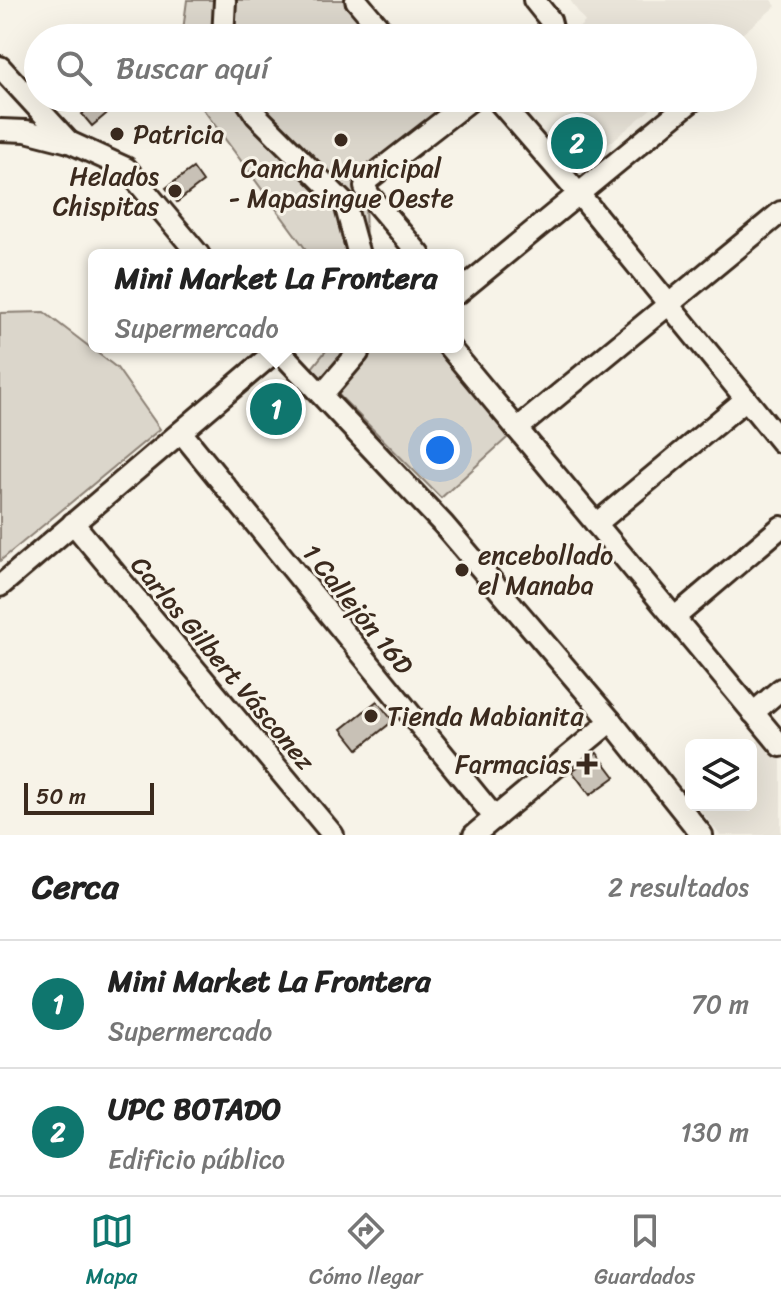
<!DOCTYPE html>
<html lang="es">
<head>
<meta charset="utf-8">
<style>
	body { margin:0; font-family:Sriracha,sans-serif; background:#f6f6f6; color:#222 }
	.controls { position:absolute; right:24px; bottom:24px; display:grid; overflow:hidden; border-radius:12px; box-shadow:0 8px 32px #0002 }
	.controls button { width:72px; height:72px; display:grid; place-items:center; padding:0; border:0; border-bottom:2px solid #e0e0e0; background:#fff; color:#222; font:40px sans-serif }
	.scale { position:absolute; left:24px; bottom:20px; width:130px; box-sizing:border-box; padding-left:8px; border:4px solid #3b2a1e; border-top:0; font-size:22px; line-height:28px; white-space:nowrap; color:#3b2a1e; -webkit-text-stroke:6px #f7f3e8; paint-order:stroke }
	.you { position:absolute; left:440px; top:450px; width:28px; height:28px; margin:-20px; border:6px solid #fff; border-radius:50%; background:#1a73e8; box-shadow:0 0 0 12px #1a73e833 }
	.badge { display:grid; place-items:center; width:52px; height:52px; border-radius:50%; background:#0f766e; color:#fff; font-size:26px; font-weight:700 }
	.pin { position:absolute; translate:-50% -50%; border:4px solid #fff; box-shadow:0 2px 8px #0006 }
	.popup { position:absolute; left:88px; top:249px; width:376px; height:104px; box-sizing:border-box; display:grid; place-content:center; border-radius:12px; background:#fff; filter:drop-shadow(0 2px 6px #0005); font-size:26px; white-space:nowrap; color:#767676 }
	.popup b { font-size:30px; color:#222 }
	.popup::after { content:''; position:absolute; left:50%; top:100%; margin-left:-16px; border:16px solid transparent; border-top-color:#fff }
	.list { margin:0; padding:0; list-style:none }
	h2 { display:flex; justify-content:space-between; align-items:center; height:104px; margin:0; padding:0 32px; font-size:34px }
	h2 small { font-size:26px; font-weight:400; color:#767676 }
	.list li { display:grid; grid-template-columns:52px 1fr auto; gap:24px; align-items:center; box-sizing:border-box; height:128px; padding:0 32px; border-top:2px solid #e0e0e0 }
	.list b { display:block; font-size:30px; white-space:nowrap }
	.list p { margin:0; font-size:26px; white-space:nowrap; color:#767676 }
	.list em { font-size:26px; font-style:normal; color:#767676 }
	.icon { flex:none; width:44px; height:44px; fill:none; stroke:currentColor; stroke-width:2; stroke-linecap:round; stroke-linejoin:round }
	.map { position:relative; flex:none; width:781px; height:835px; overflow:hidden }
	.search { position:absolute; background:#fff; box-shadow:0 8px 32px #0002; left:24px; right:24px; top:24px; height:88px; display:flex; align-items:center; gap:20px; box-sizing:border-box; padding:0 28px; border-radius:44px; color:#767676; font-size:30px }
	.sheet { height:360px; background:#fff }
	nav { display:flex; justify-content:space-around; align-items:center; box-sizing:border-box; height:112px; border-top:2px solid #e0e0e0; background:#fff; font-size:22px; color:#767676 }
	nav a { display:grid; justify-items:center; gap:4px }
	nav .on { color:#0f766e }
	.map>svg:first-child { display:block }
	.built { fill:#e9e4d9 }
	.green { fill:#dbd6cb; stroke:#8b8074; stroke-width:2 }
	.building { fill:#c8c1b6; stroke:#3b2a1e; stroke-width:2 }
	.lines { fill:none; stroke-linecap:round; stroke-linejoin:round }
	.minor-casing { stroke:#3b2a1e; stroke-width:26 }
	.minor { stroke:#f7f3e8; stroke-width:20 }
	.poi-dot { fill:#3b2a1e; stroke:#f7f3e8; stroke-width:3 }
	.labels { text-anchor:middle; stroke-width:6; stroke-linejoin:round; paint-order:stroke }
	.poi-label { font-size:26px; fill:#3b2a1e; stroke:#f7f3e8; text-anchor:start }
	.street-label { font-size:26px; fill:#3b2a1e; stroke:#f7f3e8 }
</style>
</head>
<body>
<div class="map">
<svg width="781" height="835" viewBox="0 0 781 835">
	<rect width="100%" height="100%" fill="#f7f3e8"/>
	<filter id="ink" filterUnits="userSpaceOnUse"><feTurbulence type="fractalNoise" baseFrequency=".0125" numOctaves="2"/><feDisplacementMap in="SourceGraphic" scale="16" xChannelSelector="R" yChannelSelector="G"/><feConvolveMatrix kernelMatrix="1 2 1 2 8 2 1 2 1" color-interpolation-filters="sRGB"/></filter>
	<g filter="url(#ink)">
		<g class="built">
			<path d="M 570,0 L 771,0 L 776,6 L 737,38 L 568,38 L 585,22 Z"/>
			<path d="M 567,98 L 664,98 L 605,147 Z"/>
			<path d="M 765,735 L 781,755 L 781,835 L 720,835 L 696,805 L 751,805 L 751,746 Z"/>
		</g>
		<g class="green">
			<path d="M 187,0 L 356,0 L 388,38 L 182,38 Z"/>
			<path d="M 195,98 L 438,98 L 452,114 L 365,187 L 366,255 L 310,255 Z"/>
			<path d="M 44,312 L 117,368 L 160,429 L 0,561 L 0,313 Z"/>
			<path d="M 329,347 L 446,347 L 517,429 L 441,498 L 312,368 Z"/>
		</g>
		<g class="building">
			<path d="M 100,98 L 111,110 L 92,126 L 82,114 Z"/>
			<path d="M 574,126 L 592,150 L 578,160 L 562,136 Z"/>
			<path d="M 193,168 L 203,182 L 177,202 L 166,188 Z"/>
			<path d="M 284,393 L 293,404 L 269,424 L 260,414 Z"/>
			<path d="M 377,701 L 393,721 L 358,749 L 342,729 Z"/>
			<path d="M 597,753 L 615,777 L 590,795 L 572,771 Z"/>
		</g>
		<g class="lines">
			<g class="minor-casing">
				<g id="minor">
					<path d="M 356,0 L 388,38"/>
					<path d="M 534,0 L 550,20 L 552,28 L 545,38"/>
					<path d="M 223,38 L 225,0"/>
					<path d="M 0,67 L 69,142"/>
					<path d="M 245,98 L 256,115 L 345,204 L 359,255"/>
					<path d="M 496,98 L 579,194 L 781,442"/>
					<path d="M 0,130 L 26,131 L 69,142 L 126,168 L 199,255"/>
					<path d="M 420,255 L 369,195 L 365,187 L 366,181 L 473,98"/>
					<path d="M 458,293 L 694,99"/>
					<path d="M 276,347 L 443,524 L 611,721 L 702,835"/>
					<path d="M 449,347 L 781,746"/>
					<path d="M 322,395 L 358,353 L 359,347"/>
					<path d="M 517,429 L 781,212"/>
					<path d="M 181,432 L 495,818"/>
					<path d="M 73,523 L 333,835"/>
					<path d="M 596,524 L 746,399"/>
					<path d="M 0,586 L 278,349"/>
					<path d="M 674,618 L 781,527"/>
					<path d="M 753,713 L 781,689"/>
					<path d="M 474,835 L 611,721"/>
				</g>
			</g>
			<use href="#minor" class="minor"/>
		</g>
	</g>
	<g class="poi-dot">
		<circle cx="117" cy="134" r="8"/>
		<circle cx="341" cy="140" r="8"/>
		<circle cx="175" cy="191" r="8"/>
		<circle cx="462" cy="570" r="8"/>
		<circle cx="371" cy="716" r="8"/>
		<path d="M583 752h8v8h8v8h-8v8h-8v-8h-8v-8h8z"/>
	</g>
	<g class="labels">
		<g class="poi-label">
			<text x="133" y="143">Patricia</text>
			<text x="341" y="177" text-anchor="middle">Cancha Municipal<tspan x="341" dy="30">- Mapasingue Oeste</tspan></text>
			<text x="159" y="185" text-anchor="end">Helados<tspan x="159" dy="30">Chispitas</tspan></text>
			<text x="478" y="564">encebollado<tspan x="478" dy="30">el Manaba</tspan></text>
			<text x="387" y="725">Tienda Mabianita</text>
			<text x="571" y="773" text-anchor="end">Farmacias</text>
		</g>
		<g class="street-label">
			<text transform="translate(358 609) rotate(51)" y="9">1 Callejón 16D</text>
			<text transform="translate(223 663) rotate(50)" y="9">Carlos Gilbert Vásconez</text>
		</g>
	</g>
</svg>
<div class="controls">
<button><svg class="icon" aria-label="layers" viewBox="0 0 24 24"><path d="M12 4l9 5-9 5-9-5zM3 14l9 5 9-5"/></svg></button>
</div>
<div class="scale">50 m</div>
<div class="you"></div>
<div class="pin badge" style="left:276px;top:409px">1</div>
<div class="popup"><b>Mini Market La Frontera</b>Supermercado</div>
<div class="pin badge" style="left:577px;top:143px">2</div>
<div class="search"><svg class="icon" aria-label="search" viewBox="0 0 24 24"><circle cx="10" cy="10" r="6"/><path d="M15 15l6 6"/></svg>Buscar aquí</div>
</div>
<section class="sheet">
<h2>Cerca<small>2 resultados</small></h2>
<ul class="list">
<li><span class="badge">1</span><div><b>Mini Market La Frontera</b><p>Supermercado</p></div><em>70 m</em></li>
<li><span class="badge">2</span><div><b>UPC BOTADO</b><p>Edificio público</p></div><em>130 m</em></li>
</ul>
</section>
<nav>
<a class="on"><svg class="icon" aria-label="map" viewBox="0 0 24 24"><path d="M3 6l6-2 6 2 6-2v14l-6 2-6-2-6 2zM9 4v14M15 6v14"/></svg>Mapa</a>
<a><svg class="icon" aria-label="directions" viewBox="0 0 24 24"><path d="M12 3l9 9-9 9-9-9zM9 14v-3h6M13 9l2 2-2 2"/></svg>Cómo llegar</a>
<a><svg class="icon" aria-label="saved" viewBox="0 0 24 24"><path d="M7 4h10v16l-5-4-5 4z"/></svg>Guardados</a>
</nav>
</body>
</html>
